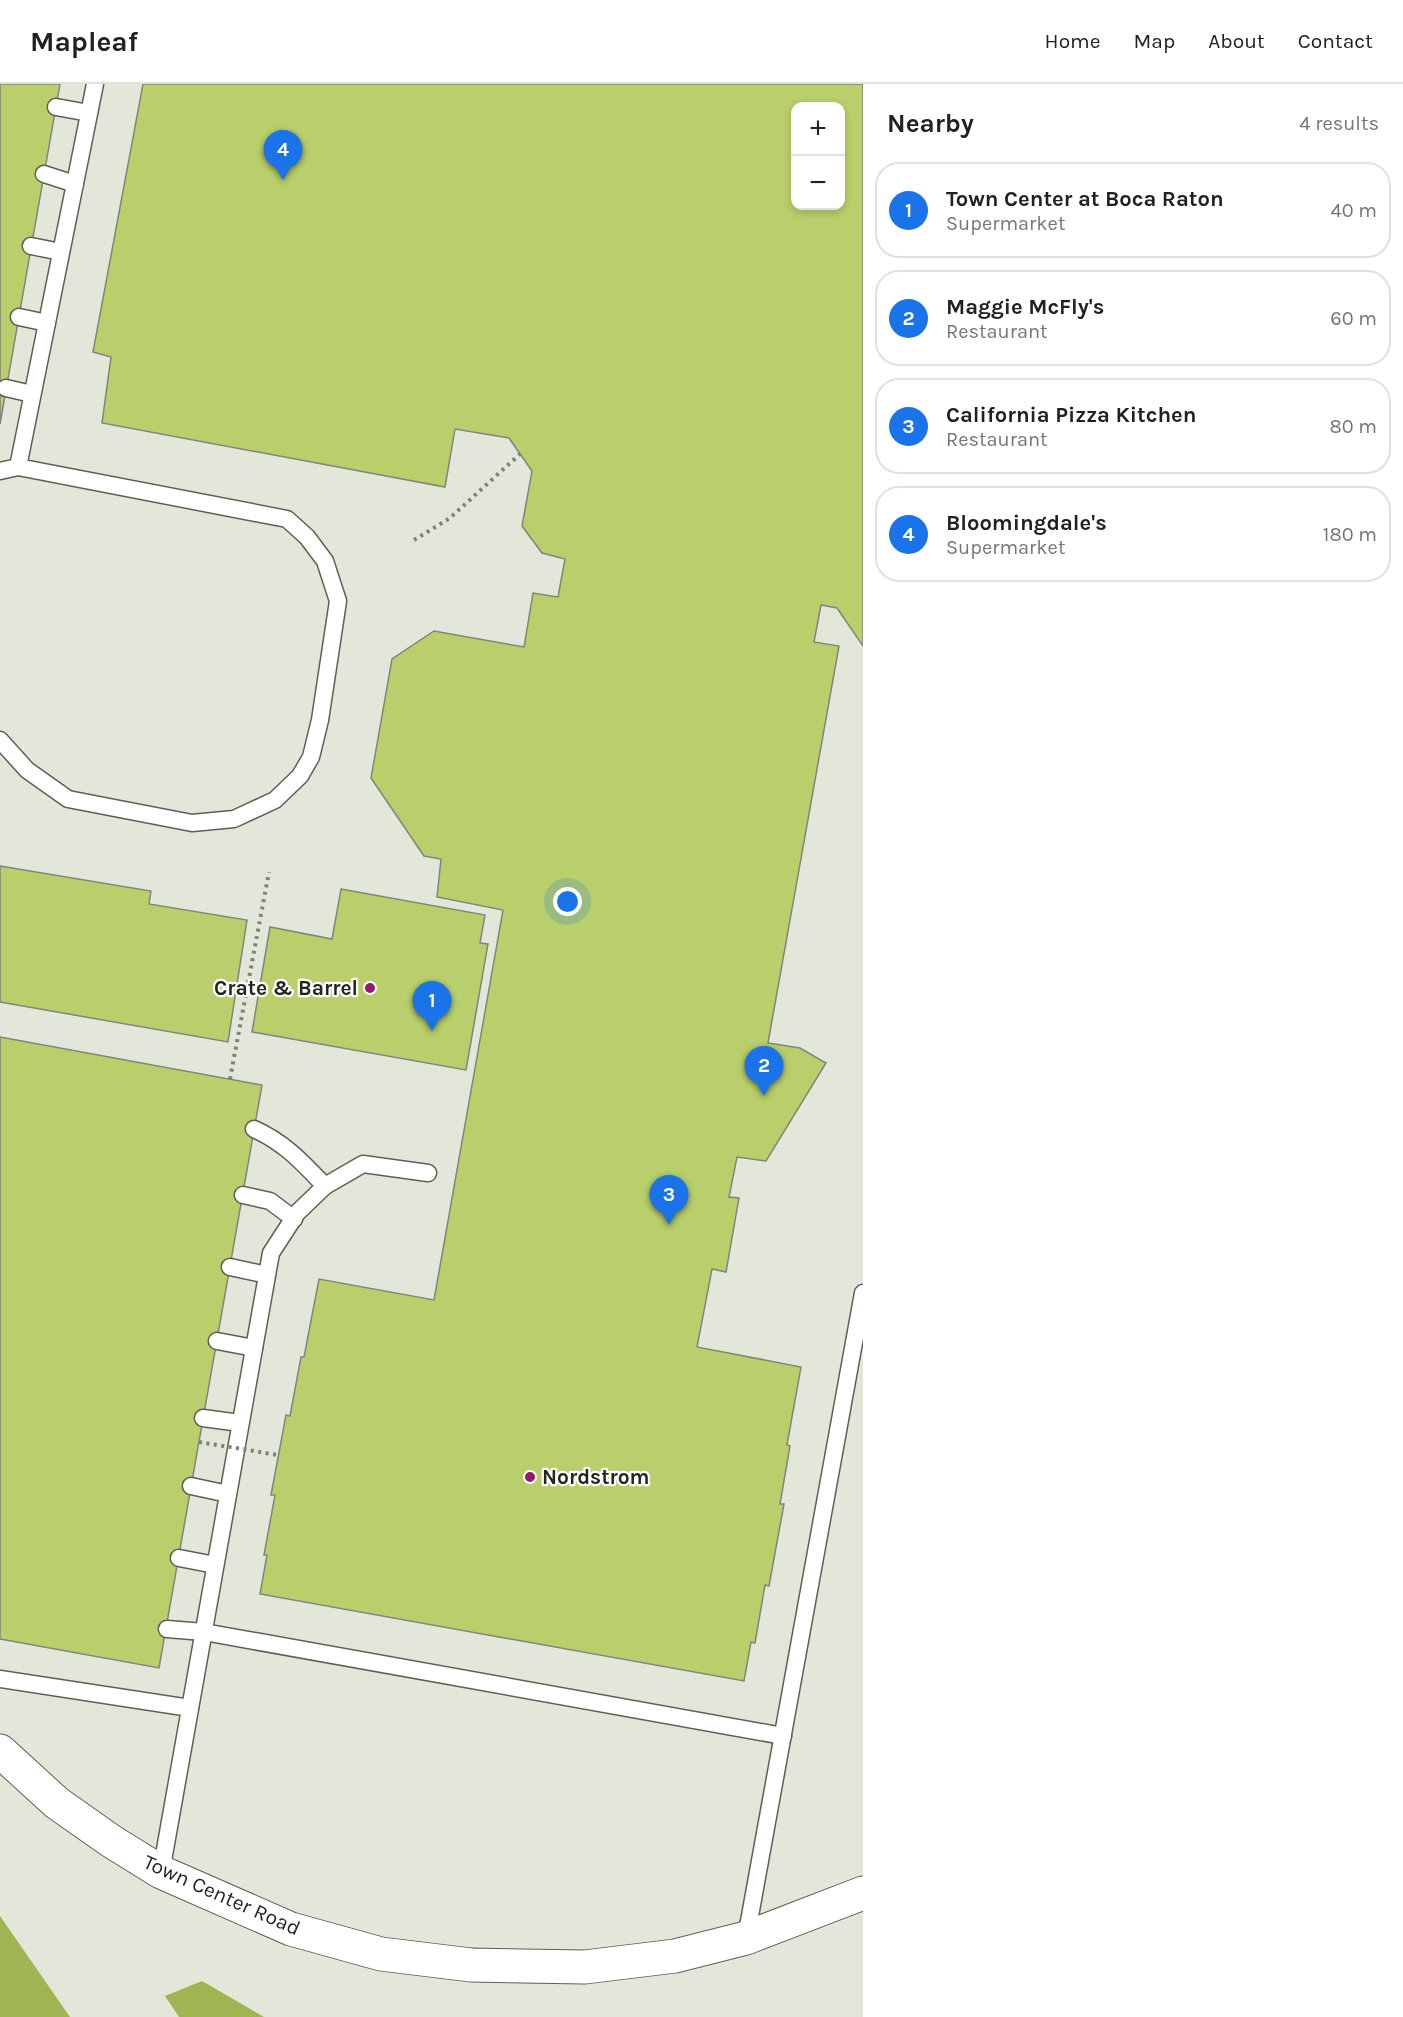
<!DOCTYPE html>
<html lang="en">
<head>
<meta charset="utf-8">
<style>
	body { margin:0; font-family:Karla,sans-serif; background:#f2f2f2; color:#202124 }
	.controls { position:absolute; right:18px; top:18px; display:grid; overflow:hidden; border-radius:12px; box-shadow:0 3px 9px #0003 }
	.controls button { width:54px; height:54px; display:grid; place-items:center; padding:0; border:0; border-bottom:2px solid #e0e0e0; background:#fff; color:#202124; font:30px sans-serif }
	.you { position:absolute; left:568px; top:818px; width:21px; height:21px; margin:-15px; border:4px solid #fff; border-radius:50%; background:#1a73e8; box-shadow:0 0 0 9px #1a73e833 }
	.badge { display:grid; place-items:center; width:39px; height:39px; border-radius:50%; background:#1a73e8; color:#fff; font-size:20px; font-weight:700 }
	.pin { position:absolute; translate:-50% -50px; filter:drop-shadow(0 2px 3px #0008) }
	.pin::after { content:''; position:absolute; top:32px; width:21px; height:18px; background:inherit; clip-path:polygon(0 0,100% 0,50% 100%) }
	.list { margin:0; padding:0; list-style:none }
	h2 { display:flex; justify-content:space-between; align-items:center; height:78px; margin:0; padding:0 24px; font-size:26px }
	h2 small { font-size:20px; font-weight:400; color:#757577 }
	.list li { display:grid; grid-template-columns:39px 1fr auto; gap:18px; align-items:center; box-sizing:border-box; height:96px; margin:0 12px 12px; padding:0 12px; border:2px solid #e0e0e0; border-radius:24px }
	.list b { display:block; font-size:22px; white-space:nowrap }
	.list p { margin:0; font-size:20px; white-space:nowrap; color:#757577 }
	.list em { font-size:20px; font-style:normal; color:#757577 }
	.map { position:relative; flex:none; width:863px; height:1933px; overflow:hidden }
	header { display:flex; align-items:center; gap:36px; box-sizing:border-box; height:84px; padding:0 30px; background:#fff; border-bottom:2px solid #e0e0e0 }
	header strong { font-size:28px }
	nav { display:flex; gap:33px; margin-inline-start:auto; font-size:21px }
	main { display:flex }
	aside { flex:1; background:#fff }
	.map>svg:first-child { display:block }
	.water { fill:#a0b551 }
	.building { fill:#b9cf6b; stroke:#82857a; stroke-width:1.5; fill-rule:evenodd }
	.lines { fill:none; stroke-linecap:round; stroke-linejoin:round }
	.service-casing { stroke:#5d6055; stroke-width:19 }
	.minor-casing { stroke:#5d6055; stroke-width:35 }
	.path { stroke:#80827a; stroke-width:4; stroke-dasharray:3 4.5; stroke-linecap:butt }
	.service { stroke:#fff; stroke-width:16 }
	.minor { stroke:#fff; stroke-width:33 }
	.path-bridge { stroke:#80827a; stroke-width:4; stroke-dasharray:3 4.5; stroke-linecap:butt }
	.poi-dot { fill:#941872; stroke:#fff; stroke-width:2 }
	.labels { text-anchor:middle; stroke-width:4.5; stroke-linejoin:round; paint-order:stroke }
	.poi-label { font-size:21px; font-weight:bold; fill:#242521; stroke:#fff; text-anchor:end }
	.street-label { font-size:21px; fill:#242521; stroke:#fff }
</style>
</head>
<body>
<header>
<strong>Mapleaf</strong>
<nav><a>Home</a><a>Map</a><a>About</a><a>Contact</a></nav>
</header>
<main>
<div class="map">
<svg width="863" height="1933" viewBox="0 0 863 1933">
	<rect width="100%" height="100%" fill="#e3e7da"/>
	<g class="water">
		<path d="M 0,1832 L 70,1933 L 0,1933 Z"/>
		<path d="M 202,1897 L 264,1933 L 179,1933 L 165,1912 Z"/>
	</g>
	<g class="building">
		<path d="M 0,0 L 60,0 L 0,340 Z"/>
		<path d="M 143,0 L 863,0 L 863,562 L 837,524 L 821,521 L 814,558 L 839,562 L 768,959 L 800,964 L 826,979 L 766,1077 L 737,1073 L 729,1113 L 739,1114 L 726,1188 L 712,1185 L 697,1263 L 801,1283 L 787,1361 L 790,1362 L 780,1420 L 784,1420 L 769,1502 L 765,1501 L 755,1559 L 751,1558 L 744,1597 L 260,1510 L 267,1471 L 264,1471 L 275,1411 L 271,1411 L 286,1331 L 290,1332 L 301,1273 L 304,1273 L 319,1195 L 434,1216 L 503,826 L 437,813 L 441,775 L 424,772 L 371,694 L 392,575 L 434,547 L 524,563 L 533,509 L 558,513 L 565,475 L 542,469 L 522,442 L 532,387 L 509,354 L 455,345 L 445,403 L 102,339 L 111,273 L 93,268 ZM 796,22 L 840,22 L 840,122 L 796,122 Z"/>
		<path d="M 0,782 L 151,807 L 149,820 L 247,836 L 228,958 L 0,918 Z"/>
		<path d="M 341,805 L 485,831 L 480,859 L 488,860 L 466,986 L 252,948 L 270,843 L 332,855 Z"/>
		<path d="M 0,953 L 262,1001 L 159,1584 L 0,1555 Z"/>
	</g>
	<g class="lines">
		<g class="service-casing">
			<g id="service">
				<path d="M 56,23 L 89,29"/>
				<path d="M 44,90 L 75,100"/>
				<path d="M 31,162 L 61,168"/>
				<path d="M 19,233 L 47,239"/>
				<path d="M 6,304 L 32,310"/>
				<path d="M 0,387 L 18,383"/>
				<path d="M 0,656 L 27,686 L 68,715 L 192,739 L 234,735 L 275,716 L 300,692 L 311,673 L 320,636 L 338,517 L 325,477 L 307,453 L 287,435 L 18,383 L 95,0"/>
				<path d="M 254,1045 C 285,1059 302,1078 325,1102"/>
				<path d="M 243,1111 L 270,1117 L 294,1135"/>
				<path d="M 230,1183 L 267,1191"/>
				<path d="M 217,1257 L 254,1264"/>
				<path d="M 203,1334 L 240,1339"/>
				<path d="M 191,1402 L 228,1410"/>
				<path d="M 179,1474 L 215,1481"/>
				<path d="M 167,1545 L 204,1548 L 783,1652"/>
				<path d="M 0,1595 L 190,1624"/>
				<path d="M 161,1788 L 271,1169 L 297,1129 L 325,1102 L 363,1080 L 428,1089"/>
				<path d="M 746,1854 L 863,1209"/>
			</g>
		</g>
		<g class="minor-casing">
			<path id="minor" d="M 0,1667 L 57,1719 L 111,1757 L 161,1788 L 291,1845 L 381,1870 L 471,1881 L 585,1883 L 675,1872 L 746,1854 L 863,1809"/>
		</g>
		<g class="path">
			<path d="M 414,456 L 450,434 L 520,370"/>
			<path d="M 230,995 L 269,788"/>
		</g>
		<use href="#service" class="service"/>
		<use href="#minor" class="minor"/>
		<path class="path-bridge" d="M 199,1358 L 278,1371"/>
	</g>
	<g class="poi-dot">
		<circle cx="370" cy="904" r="6"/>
		<circle cx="530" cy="1393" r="6"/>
	</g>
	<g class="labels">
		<g class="poi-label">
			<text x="358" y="911">Crate &amp; Barrel</text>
			<text x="542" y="1400" text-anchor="start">Nordstrom</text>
		</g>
		<g class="street-label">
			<text transform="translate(222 1811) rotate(24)" y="7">Town Center Road</text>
		</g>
	</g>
</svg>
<div class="controls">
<button>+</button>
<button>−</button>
</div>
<div class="you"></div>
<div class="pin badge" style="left:432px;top:947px">1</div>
<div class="pin badge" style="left:764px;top:1012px">2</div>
<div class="pin badge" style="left:669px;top:1141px">3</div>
<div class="pin badge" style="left:283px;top:96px">4</div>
</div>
<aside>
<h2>Nearby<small>4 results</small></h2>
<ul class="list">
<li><span class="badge">1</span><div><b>Town Center at Boca Raton</b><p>Supermarket</p></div><em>40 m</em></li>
<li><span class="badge">2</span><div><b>Maggie McFly's</b><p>Restaurant</p></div><em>60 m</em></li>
<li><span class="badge">3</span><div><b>California Pizza Kitchen</b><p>Restaurant</p></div><em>80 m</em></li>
<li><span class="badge">4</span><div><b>Bloomingdale's</b><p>Supermarket</p></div><em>180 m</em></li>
</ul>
</aside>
</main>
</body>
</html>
